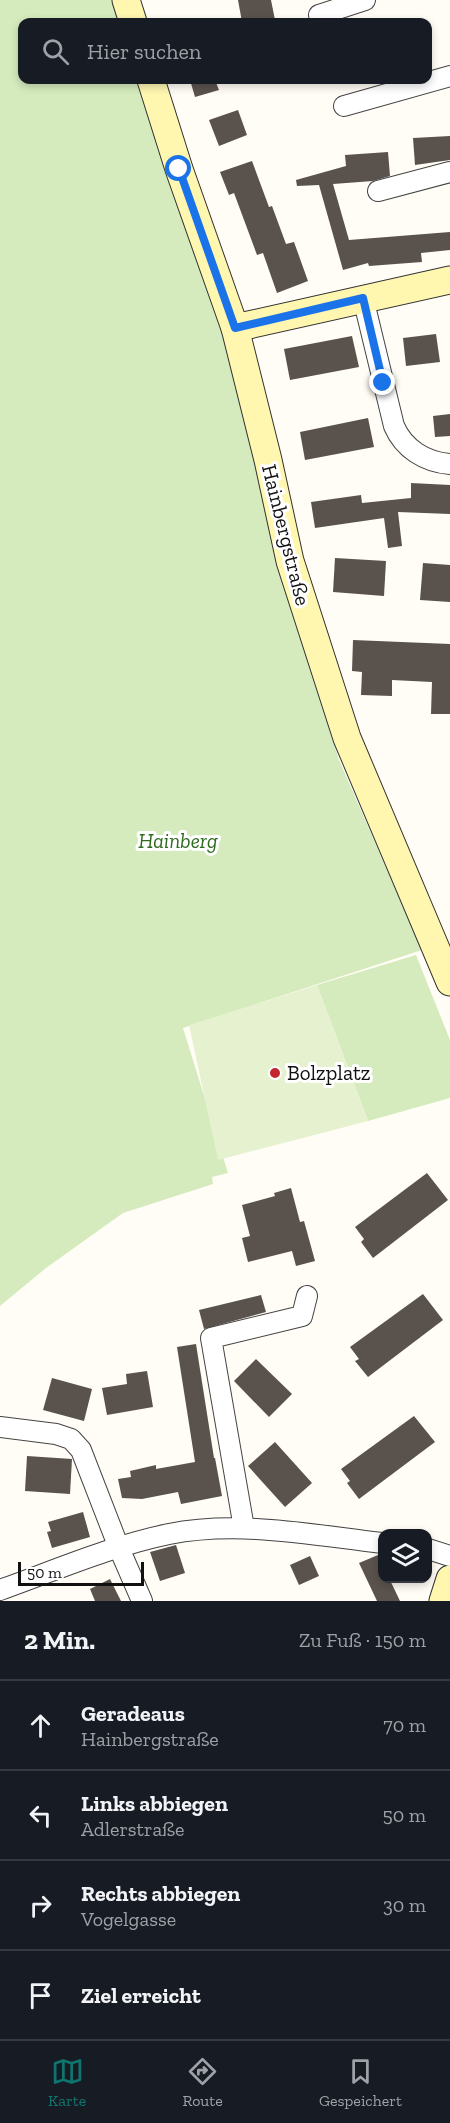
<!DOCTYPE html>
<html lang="de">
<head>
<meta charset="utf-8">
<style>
	body { margin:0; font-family:"Zilla Slab",serif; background:#20242c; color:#f1f3f6 }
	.controls { position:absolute; right:18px; bottom:18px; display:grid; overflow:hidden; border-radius:12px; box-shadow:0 3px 9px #0003 }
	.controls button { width:54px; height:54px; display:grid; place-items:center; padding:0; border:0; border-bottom:2px solid #363941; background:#171b24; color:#f1f3f6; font:30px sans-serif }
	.scale { position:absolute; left:18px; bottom:15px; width:126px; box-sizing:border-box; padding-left:6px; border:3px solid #111; border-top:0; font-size:16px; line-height:21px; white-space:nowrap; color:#111; -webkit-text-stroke:4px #fff; paint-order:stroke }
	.stop { position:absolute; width:18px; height:18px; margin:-14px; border:4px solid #1a73e8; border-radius:50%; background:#fff }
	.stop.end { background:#1a73e8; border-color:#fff; box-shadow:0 2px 6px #0008 }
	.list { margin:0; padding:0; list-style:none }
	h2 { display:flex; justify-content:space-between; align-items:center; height:78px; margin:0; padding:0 24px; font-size:26px }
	h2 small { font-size:20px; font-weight:400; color:#9ea1a6 }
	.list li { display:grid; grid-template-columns:39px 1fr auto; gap:18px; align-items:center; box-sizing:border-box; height:90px; padding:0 24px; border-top:2px solid #363941 }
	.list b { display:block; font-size:22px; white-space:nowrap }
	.list p { margin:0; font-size:20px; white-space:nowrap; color:#9ea1a6 }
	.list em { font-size:20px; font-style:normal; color:#9ea1a6 }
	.icon { flex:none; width:33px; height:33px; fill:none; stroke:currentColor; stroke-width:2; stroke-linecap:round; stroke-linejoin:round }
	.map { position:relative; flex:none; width:450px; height:1601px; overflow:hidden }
	.search { position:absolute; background:#171b24; box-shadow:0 3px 9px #0003; left:18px; right:18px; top:18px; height:66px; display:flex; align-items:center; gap:15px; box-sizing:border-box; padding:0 21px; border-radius:12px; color:#9ea1a6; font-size:22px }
	.sheet { height:438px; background:#171b24 }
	nav { display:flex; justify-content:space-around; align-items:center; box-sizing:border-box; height:84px; border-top:2px solid #363941; background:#171b24; font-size:16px; color:#9ea1a6 }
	nav a { display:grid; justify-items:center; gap:3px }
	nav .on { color:#0f766e }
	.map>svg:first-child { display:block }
	.green { fill:#d5ebbd }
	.pitch { fill:#e6f2cf }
	.building { fill:#5a524d }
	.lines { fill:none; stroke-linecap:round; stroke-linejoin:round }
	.street-casing { stroke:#444; stroke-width:22 }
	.secondary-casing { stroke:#333; stroke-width:29 }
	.street { stroke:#fff; stroke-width:20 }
	.secondary { stroke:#fff6b0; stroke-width:27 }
	.route { stroke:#1a73e8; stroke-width:8 }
	.poi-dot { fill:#c4262e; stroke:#fff; stroke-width:2 }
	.labels { text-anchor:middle; stroke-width:6; stroke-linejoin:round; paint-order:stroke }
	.street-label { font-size:21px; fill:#111; stroke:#fff }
	.park-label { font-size:21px; font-style:italic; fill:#2f6b1f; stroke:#fff }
	.poi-label { font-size:21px; fill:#111; stroke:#fff; text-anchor:start }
</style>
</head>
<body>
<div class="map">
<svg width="450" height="1601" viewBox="0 0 450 1601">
	<rect width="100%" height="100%" fill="#fffdf5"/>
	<g class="green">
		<path d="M 0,0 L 115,0 L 121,22 L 22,22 L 22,80 L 140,80 L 220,296 L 293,612 L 339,760 L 422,950 L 183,1028 L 228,1173 L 212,1177 L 213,1184 L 123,1213 L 46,1268 L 0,1306 Z"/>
		<path d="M 416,955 L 450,1040 L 450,1098 L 368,1121 L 317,985 Z"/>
	</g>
	<path class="pitch" d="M 317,985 L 368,1121 L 218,1160 L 189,1025 Z"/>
	<g class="building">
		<path d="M 238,0 L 271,0 L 275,20 L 264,22 L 242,22 Z"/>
		<path d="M 190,80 L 215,80 L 219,90 L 195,97 Z"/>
		<path d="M 238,110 L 247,135 L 219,146 L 209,120 Z"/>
		<path d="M 450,136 L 450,160 L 415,165 L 413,138 Z"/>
		<path d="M 388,152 L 390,176 L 373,181 L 333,184 L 349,240 L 450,232 L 450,250 L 421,253 L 422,262 L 369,266 L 368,263 L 343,270 L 319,185 L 297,186 L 296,180 L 346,166 L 345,155 Z"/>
		<path d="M 252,161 L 269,207 L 272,206 L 286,244 L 294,242 L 308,281 L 277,293 L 263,253 L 257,255 L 234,193 L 229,195 L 220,172 Z"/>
		<path d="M 436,334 L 440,362 L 406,366 L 403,338 Z"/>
		<path d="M 352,336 L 359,367 L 290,380 L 284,349 Z"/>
		<path d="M 450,414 L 450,436 L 435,437 L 433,416 Z"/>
		<path d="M 368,418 L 374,447 L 305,460 L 300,432 Z"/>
		<path d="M 411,483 L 450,485 L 450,514 L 398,512 L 402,546 L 388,548 L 384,518 L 315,528 L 311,502 L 361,495 L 362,503 L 411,498 Z"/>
		<path d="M 335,558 L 386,561 L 384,596 L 333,592 Z"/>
		<path d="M 423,563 L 450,565 L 450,602 L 420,600 Z"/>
		<path d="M 353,640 L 450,644 L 450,714 L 431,714 L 432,682 L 392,680 L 392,696 L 361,695 L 362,672 L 352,671 Z"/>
		<path d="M 427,1173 L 448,1200 L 373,1258 L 361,1242 L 364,1239 L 355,1227 Z"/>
		<path d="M 291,1188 L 300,1222 L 304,1221 L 315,1261 L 296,1266 L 292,1251 L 248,1262 L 242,1238 L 250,1236 L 242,1205 L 275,1196 L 274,1193 Z"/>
		<path d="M 423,1294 L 443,1320 L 368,1377 L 355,1361 L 359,1359 L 350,1347 Z"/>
		<path d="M 261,1295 L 266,1312 L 204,1329 L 199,1310 Z"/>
		<path d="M 196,1344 L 214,1458 L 215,1458 L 222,1496 L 181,1504 L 178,1492 L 142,1499 L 122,1498 L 118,1479 L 131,1477 L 130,1471 L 156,1465 L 156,1469 L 195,1462 L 177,1347 Z"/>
		<path d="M 256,1359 L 292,1394 L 269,1417 L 234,1381 Z"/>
		<path d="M 147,1371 L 153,1407 L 107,1415 L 102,1388 L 127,1384 L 126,1374 Z"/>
		<path d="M 52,1378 L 92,1389 L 84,1421 L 43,1410 Z"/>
		<path d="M 414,1416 L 435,1442 L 359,1499 L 347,1483 L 350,1481 L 341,1469 Z"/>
		<path d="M 275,1442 L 312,1483 L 285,1507 L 248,1466 Z"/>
		<path d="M 27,1456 L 72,1459 L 70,1494 L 25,1491 Z"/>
		<path d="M 83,1512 L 90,1537 L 52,1548 L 47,1532 L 51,1531 L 48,1522 Z"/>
		<path d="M 176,1545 L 185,1573 L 160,1581 L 150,1552 Z"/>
		<path d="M 378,1555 L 382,1564 L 382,1578 L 389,1578 L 400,1601 L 377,1601 L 359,1563 Z"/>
		<path d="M 310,1556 L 319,1576 L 299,1585 L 290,1565 Z"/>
		<path d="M 110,1579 L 121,1601 L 95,1601 L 90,1589 Z"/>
	</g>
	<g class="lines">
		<g class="street-casing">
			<g id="street">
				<path d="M 319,15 L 365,0"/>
				<path d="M 344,106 L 450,76"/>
				<path d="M 378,191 L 450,172"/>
				<path d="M 363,298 L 394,426 C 404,449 425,462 450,464"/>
				<path d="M 0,1427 L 56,1434 L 71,1439 L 81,1450 L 119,1548 L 142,1601"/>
				<path d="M 244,1528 L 211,1338 L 302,1316 L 307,1296"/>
				<path d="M 428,1549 L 450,1556"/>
				<path d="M 0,1590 C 56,1570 111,1546 169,1534 C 239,1520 313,1535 382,1543"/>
			</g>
		</g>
		<g class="secondary-casing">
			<g id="secondary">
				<path d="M 126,0 L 133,22"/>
				<path d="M 151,80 L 179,169 L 235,328 L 268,460 L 290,561 L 347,738 L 450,982"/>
				<path d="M 235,328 L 450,280"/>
				<path d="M 443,1601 L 450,1579"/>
			</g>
		</g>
		<use href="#street" class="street"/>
		<use href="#secondary" class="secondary"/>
	</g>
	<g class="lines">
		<path class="route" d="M 179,169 L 235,328 L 363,298 L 383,383"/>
	</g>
	<circle class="poi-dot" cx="275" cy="1073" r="6"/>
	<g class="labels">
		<g class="street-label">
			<text transform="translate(286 535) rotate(76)" y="7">Hainbergstraße</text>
		</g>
		<g class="park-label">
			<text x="178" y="848">Hainberg</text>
		</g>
		<g class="poi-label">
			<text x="287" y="1080">Bolzplatz</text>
		</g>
	</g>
</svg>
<div class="controls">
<button><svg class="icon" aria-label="layers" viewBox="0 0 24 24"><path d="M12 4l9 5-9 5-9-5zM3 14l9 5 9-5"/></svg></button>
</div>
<div class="scale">50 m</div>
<div class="stop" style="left:179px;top:169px"></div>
<div class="stop end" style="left:383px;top:383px"></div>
<div class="search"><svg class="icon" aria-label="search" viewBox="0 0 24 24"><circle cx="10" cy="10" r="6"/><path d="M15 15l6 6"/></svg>Hier suchen</div>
</div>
<section class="sheet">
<h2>2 Min.<small>Zu Fuß · 150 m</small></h2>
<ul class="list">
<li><svg class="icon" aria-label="ahead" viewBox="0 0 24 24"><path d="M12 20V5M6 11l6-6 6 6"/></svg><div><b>Geradeaus</b><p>Hainbergstraße</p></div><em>70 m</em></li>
<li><svg class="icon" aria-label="left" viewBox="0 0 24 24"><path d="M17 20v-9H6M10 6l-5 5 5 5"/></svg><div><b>Links abbiegen</b><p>Adlerstraße</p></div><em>50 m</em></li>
<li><svg class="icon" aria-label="right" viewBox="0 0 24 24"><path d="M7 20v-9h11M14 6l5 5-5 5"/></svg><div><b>Rechts abbiegen</b><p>Vogelgasse</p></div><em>30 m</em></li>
<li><svg class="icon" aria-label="arrive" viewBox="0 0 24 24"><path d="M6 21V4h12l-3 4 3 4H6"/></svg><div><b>Ziel erreicht</b></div></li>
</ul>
</section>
<nav>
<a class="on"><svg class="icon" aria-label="map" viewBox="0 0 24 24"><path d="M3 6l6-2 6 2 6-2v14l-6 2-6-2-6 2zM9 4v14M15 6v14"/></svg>Karte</a>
<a><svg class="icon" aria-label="directions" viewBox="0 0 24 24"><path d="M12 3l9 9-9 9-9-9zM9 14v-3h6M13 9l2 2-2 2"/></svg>Route</a>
<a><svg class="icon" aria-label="saved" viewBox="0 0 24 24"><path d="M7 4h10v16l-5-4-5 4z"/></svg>Gespeichert</a>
</nav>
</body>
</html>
